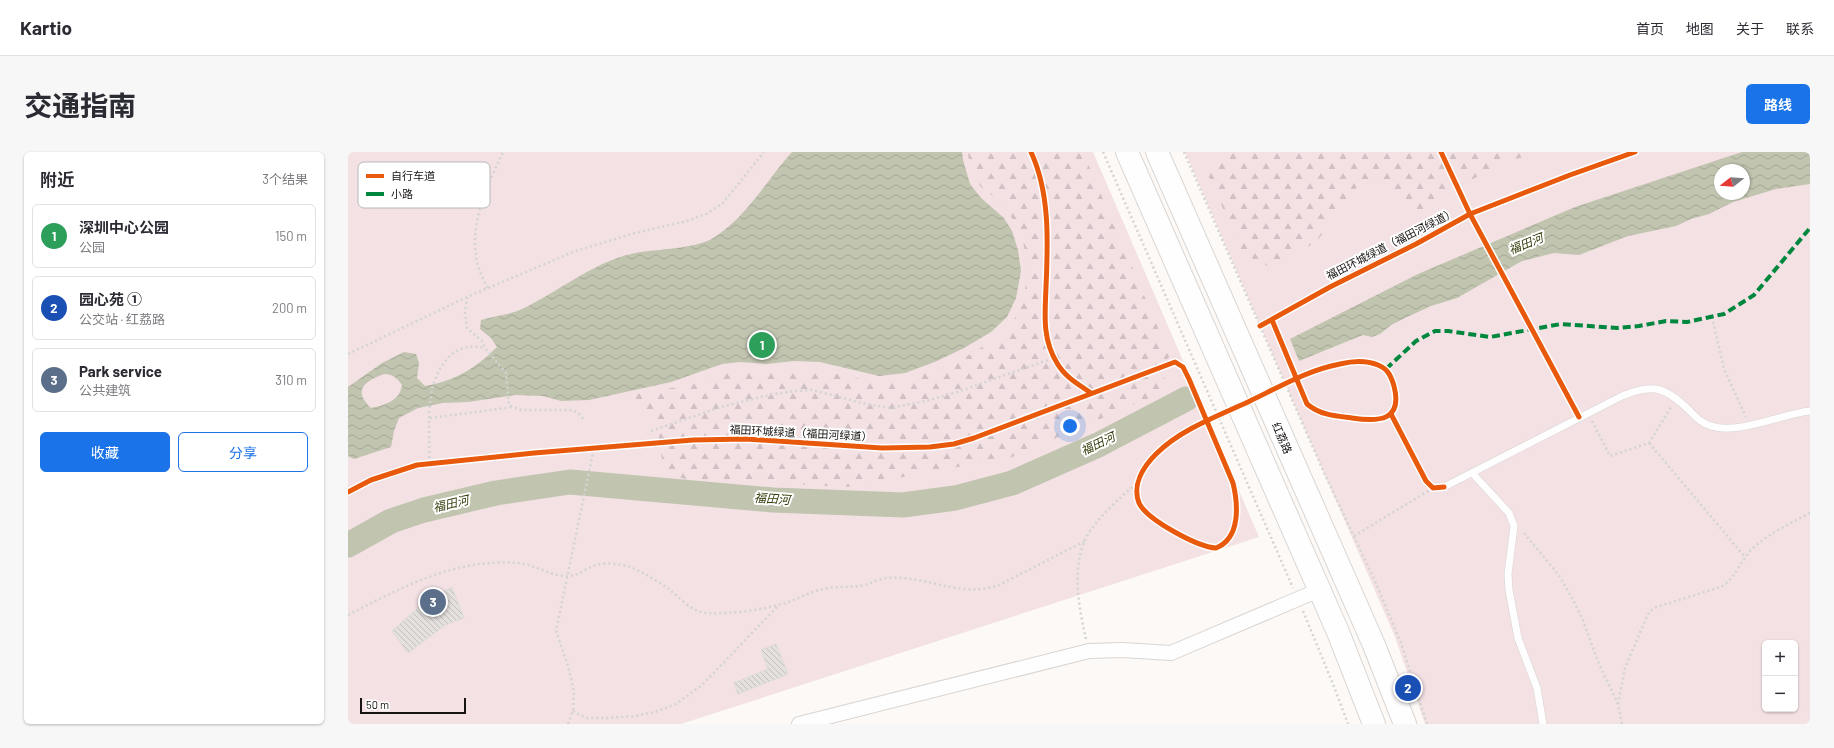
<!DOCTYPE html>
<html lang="zh">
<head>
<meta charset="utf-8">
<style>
	body { margin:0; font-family:Barlow,"Noto Sans SC",sans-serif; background:#f7f7f7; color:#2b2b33 }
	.controls { position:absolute; right:12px; bottom:12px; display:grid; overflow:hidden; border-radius:6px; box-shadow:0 1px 3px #0004 }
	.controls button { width:36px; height:36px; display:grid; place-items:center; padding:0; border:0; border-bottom:1px solid #e1e1e2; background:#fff; color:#2b2b33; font:20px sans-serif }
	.compass { position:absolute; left:1366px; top:12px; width:36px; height:36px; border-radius:50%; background:#fff; box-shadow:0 1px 3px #0004; rotate:253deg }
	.scale { position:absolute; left:12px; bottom:10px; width:106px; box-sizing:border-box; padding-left:4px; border:2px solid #171412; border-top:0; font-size:11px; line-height:14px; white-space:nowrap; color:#171412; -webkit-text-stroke:3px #fff; paint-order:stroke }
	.you { position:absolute; left:722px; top:274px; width:14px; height:14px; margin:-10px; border:3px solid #fff; border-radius:50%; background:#1a73e8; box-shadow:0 0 0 6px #1a73e833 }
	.badge { display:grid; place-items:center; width:26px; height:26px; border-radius:50%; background:#1a73e8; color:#fff; font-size:13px; font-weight:700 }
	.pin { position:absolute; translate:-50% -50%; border:2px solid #fff; box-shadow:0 1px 4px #0006 }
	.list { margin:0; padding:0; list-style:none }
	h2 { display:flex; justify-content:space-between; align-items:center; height:52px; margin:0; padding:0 16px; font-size:17px }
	h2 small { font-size:13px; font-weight:400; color:#7c7c81 }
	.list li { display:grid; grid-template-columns:26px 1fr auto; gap:12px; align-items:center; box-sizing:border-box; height:64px; margin:0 8px 8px; padding:0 8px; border:1px solid #e1e1e2; border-radius:6px }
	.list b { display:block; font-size:15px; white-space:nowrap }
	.list p { margin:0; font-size:13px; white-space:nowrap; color:#7c7c81 }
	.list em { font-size:13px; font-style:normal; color:#7c7c81 }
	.actions { display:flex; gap:8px; padding:12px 16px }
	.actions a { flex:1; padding:9px 0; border:1px solid #1a73e8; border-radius:6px; text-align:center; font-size:14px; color:#1a73e8 }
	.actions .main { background:#1a73e8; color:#fff }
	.map { position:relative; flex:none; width:1462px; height:572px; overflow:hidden; border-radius:6px }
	header { display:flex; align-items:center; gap:24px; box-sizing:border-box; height:56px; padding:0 20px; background:#fff; border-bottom:1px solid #e1e1e2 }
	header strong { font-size:19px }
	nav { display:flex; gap:22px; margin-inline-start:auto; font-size:14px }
	.intro { display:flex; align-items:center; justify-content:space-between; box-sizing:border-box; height:96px; padding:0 24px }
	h1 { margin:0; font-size:28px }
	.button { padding:10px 18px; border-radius:6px; background:#1a73e8; color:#fff; font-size:14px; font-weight:700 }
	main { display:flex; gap:24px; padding:0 24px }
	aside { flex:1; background:#fff; border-radius:6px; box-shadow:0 1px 3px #0004 }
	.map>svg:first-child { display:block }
	.green { fill:#f3e1e4; fill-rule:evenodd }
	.forest { fill:url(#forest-firs) }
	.water { fill:url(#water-waves); fill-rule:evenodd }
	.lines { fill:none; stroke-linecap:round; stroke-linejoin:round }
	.river { stroke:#c1c4af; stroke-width:25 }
	.building { fill:url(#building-back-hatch); stroke:#dddbd8 }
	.service-casing { stroke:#d8d5d2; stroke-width:8 }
	.minor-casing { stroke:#d8d5d2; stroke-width:16 }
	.primary-casing { stroke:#d8d5d2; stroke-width:24 }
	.path { stroke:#d4d4d2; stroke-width:2.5; stroke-dasharray:2 3; stroke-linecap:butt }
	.service { stroke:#fffefe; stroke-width:7 }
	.minor { stroke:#fffefe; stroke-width:14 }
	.primary { stroke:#fffefe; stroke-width:22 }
	.quiet { stroke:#00873e; stroke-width:4; stroke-dasharray:8 4; stroke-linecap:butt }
	.cycleway-casing { stroke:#fff; stroke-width:8 }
	.cycleway { stroke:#e8590c; stroke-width:5 }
	.labels { text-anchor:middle; stroke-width:4; stroke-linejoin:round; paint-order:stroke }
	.street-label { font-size:11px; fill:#171412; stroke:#fff }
	.water-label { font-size:12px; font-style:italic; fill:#373e0c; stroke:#fff }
	.key { fill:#fff; stroke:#b9b8b8; stroke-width:1 }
	.key-label { font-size:11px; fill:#171412 }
</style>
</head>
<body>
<header>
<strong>Kartio</strong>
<nav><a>首页</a><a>地图</a><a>关于</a><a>联系</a></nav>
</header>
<div class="intro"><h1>交通指南</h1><a class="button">路线</a></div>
<main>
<aside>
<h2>附近<small>3个结果</small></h2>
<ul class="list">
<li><span class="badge" style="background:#2e9e5b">1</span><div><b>深圳中心公园</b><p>公园</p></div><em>150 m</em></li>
<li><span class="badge" style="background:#1a4fb4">2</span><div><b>园心苑 ①</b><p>公交站 · 红荔路</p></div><em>200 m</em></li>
<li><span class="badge" style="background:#5c6f8a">3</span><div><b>Park service</b><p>公共建筑</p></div><em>310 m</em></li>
</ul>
<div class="actions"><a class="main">收藏</a><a>分享</a></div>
</aside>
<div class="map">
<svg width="1462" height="572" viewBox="0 0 1462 572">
	<defs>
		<pattern id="forest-firs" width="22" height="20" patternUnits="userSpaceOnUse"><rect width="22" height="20" fill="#f3e1e4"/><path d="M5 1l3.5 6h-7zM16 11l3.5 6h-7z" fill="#d0c0c3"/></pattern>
		<pattern id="water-waves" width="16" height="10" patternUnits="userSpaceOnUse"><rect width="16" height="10" fill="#c1c4af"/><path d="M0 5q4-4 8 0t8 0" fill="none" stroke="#a5a896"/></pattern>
		<pattern id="building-back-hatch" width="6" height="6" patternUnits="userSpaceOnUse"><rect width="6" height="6" fill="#e3e0de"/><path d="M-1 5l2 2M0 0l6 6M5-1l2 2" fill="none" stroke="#c2bfbd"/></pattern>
	</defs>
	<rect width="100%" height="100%" fill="#fcf9f6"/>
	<g class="green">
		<path d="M 0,0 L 745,0 L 911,385 L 333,572 L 0,572 Z"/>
		<path d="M 837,0 L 1462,0 L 1462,572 L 1077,572 L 1047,485 ZM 1372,18 L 1396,18 L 1396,42 L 1372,42 ZM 1417,491 L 1447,491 L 1447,557 L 1417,557 Z"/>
	</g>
	<g class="forest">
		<path d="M 620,0 L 735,0 L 822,204 L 819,207 L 815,240 L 650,311 L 626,312 L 594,318 L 579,319 L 535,330 L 498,335 L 338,327 L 326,324 L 317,320 L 315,315 L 309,272 L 300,263 L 286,255 L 288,242 L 310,237 L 336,235 L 379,220 L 419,221 L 451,217 L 485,221 L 534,232 L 553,230 L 609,210 L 653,184 L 664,174 L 677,139 L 679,115 L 676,94 L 667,71 L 655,52 L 633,35 L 626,24 L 621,11 Z"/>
		<path d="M 886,0 L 1194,0 L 1156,10 L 1114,33 L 1073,64 L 1064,64 L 1041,36 L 1027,30 L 1006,37 L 985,69 L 967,91 L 920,114 L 895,102 L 858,18 Z"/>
	</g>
	<g class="water">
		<path d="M 444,0 L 614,0 L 615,8 L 622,32 L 633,46 L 656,66 L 664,79 L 670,98 L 673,119 L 668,146 L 659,165 L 643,180 L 616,196 L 589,209 L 557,221 L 531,224 L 472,210 L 446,209 L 419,212 L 392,210 L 374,212 L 323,230 L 241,248 L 213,249 L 195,244 L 167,243 L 120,250 L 95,251 L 70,256 L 51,266 L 46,279 L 43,295 L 6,307 L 0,304 L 0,235 L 34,211 L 56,200 L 68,202 L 71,211 L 69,226 L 77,234 C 107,229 128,216 149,195 L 143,186 L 132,177 L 133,168 C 146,164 161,163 174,157 C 212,139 245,110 287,101 C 308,97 350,97 367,85 C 400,63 418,29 444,0 ZM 36,222 C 45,222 49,226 54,233 C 52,249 37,253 23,256 C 4,238 17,229 36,222 Z"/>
		<path d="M 1394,0 L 1462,0 L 1462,32 L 1428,37 L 1385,50 L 1361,62 L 1343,67 L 1328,74 L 1280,84 L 1231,103 L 1206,101 L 1174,109 L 1109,146 L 1083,154 L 1057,166 L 1043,173 L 1032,182 L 1024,185 L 1015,183 L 951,209 L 942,187 L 1070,122 L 1227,55 ZM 1372,18 L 1396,18 L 1396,42 L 1372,42 Z"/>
	</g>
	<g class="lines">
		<path class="river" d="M 0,393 L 43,369 L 76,358 L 148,341 L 222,330 L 425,348 L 555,353 L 607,346 L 664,331 L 750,293 L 838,247"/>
	</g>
	<g class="building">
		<path d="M 104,435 L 116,466 L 97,473 L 60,501 L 44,479 L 71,455 Z"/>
		<path d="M 428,492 L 440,522 L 390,542 L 386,531 L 420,517 L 413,498 Z"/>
	</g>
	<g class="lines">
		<g class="service-casing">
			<g id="service">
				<path d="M 1125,322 L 1161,361 L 1166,374 L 1160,422 L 1161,438 L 1170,486 L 1189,536 L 1195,572"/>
				<path d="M 1096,335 L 1274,244 C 1305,231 1317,235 1341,258 C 1348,265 1354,272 1363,274 C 1390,283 1434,262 1462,259"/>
			</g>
		</g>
		<g class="minor-casing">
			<path id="minor" d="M 451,572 L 741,499 L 774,498 L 823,501 L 971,438"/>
		</g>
		<g class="primary-casing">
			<g id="primary">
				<path d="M 779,0 L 990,480 L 1026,572"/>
				<path d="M 809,0 L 1026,493 L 1057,572"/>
			</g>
		</g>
		<g class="path">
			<path d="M 755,0 L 945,436"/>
			<path d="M 836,0 L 977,323 L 1027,429 L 1053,491 L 1079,572"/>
			<path d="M 139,136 C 136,128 131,119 129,110 C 121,71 139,35 155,0"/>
			<path d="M 119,145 L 117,161 L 119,176 L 134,189 L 137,196 L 158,221 L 161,253 L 173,258 L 225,258 L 231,262 L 237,269"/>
			<path d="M 1364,165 L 1376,217 L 1398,265"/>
			<path d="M 0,202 L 119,145 L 225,100 L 283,82 L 339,69 L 358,62 L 375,51 L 416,0"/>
			<path d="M 82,266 L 165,255"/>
			<path d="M 1244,269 L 1262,304 L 1301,291 L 1323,255"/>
			<path d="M 303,279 L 373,255 L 425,242 L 449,239 L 464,238 L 518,252 L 542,256 L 578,249 L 609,240 L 706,206"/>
			<path d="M 1301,291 L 1397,405"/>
			<path d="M 81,311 C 83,275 74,235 100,206 C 110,195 123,193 137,196"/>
			<path d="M 1176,381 L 1210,422 L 1224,446 L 1234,466 L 1251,512 L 1270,552 L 1274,572"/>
			<path d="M 1006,384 L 1085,336"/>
			<path d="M 955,459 L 985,532 L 1000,572"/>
			<path d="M 0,463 C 53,436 107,406 169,411 C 187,412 201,424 219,424 C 231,424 238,416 248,413 C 257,410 273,412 282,415 C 295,420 309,429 321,437 C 332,446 344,460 358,461 C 381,462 408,459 430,453 C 446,450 459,440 475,437 C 489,434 503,436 517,433 C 524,431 532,426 540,426 C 580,423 611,447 651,433 L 737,389"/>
			<path d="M 738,487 C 731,456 724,420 736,390 C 745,369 773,345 790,330"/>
			<path d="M 1270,552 L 1277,516 L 1299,464 L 1302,459 L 1308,455 L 1373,435 C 1388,426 1393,407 1406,395 C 1422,381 1443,371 1462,361"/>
			<path d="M 225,559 L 238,566 L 260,566 L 287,564 L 307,560 L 328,552 L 354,533 L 431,453"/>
			<path d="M 220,572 L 225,559 L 226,539 L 220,514 L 208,479 L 246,296"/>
		</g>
		<use href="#service" class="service"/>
		<use href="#minor" class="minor"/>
		<use href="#primary" class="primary"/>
		<path class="quiet" d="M 1038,217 L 1068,189 L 1087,179 L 1100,179 L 1142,185 L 1213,172 L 1269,176 L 1291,174 L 1318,169 L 1339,170 L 1376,162 L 1406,143 L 1462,76"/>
		<g class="cycleway-casing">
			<g id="cycleway">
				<path d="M 683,0 C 702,41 700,90 698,135 C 697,162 694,187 709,211 C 717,225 730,232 743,241"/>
				<path d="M 1093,0 L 1122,62 L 1231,265"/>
				<path d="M 912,174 L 982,135 L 1068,92 L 1122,62 L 1222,23 L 1287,0"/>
				<path d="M 1043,262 L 1078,329 L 1085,336 L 1096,335"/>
				<path d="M 0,340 L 23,328 L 69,313 L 186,301 L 345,288 L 398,287 L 534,296 L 582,295 L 606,292 L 626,286 L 827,210 L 835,215 L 841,227 L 885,331 C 890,352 893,386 868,396 C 850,395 799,368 791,351 C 784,333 795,315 808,302 C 833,277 870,264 902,249 C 931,235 960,218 992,212 C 1004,209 1018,208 1030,213 C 1040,217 1043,224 1046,234 C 1055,269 1031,270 1004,266 C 987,264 972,263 959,252 L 924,168"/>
			</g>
		</g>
		<use href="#cycleway" class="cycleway"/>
	</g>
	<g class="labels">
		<g class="street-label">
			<text transform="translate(1043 92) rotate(-27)" y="4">福田环城绿道（福田河绿道）</text>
			<text transform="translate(453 281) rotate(3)" y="4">福田环城绿道（福田河绿道）</text>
			<text transform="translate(934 286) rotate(66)" y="4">红荔路</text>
		</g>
		<g class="water-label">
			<text transform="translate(1178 92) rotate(-22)" y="4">福田河</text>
			<text transform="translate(750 292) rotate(-26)" y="4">福田河</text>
			<text transform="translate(424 347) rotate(4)" y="4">福田河</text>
			<text transform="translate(103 352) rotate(-13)" y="4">福田河</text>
		</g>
	</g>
	<rect x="10" y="10" width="132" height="46" rx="6" class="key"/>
	<rect x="18" y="22" width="18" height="4" fill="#e8590c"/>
	<rect x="18" y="40" width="18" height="4" fill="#00873e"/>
	<g class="key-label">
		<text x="43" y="28">自行车道</text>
		<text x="43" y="46">小路</text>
	</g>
</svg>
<div class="controls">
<button>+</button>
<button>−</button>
</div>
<svg class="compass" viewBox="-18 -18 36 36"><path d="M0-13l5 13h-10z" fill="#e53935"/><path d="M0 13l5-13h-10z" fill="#7c7c81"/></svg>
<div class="scale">50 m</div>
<div class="you"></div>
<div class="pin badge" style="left:414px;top:193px;background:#2e9e5b">1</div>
<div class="pin badge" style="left:1060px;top:536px;background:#1a4fb4">2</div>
<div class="pin badge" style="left:85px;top:450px;background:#5c6f8a">3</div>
</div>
</main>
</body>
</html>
